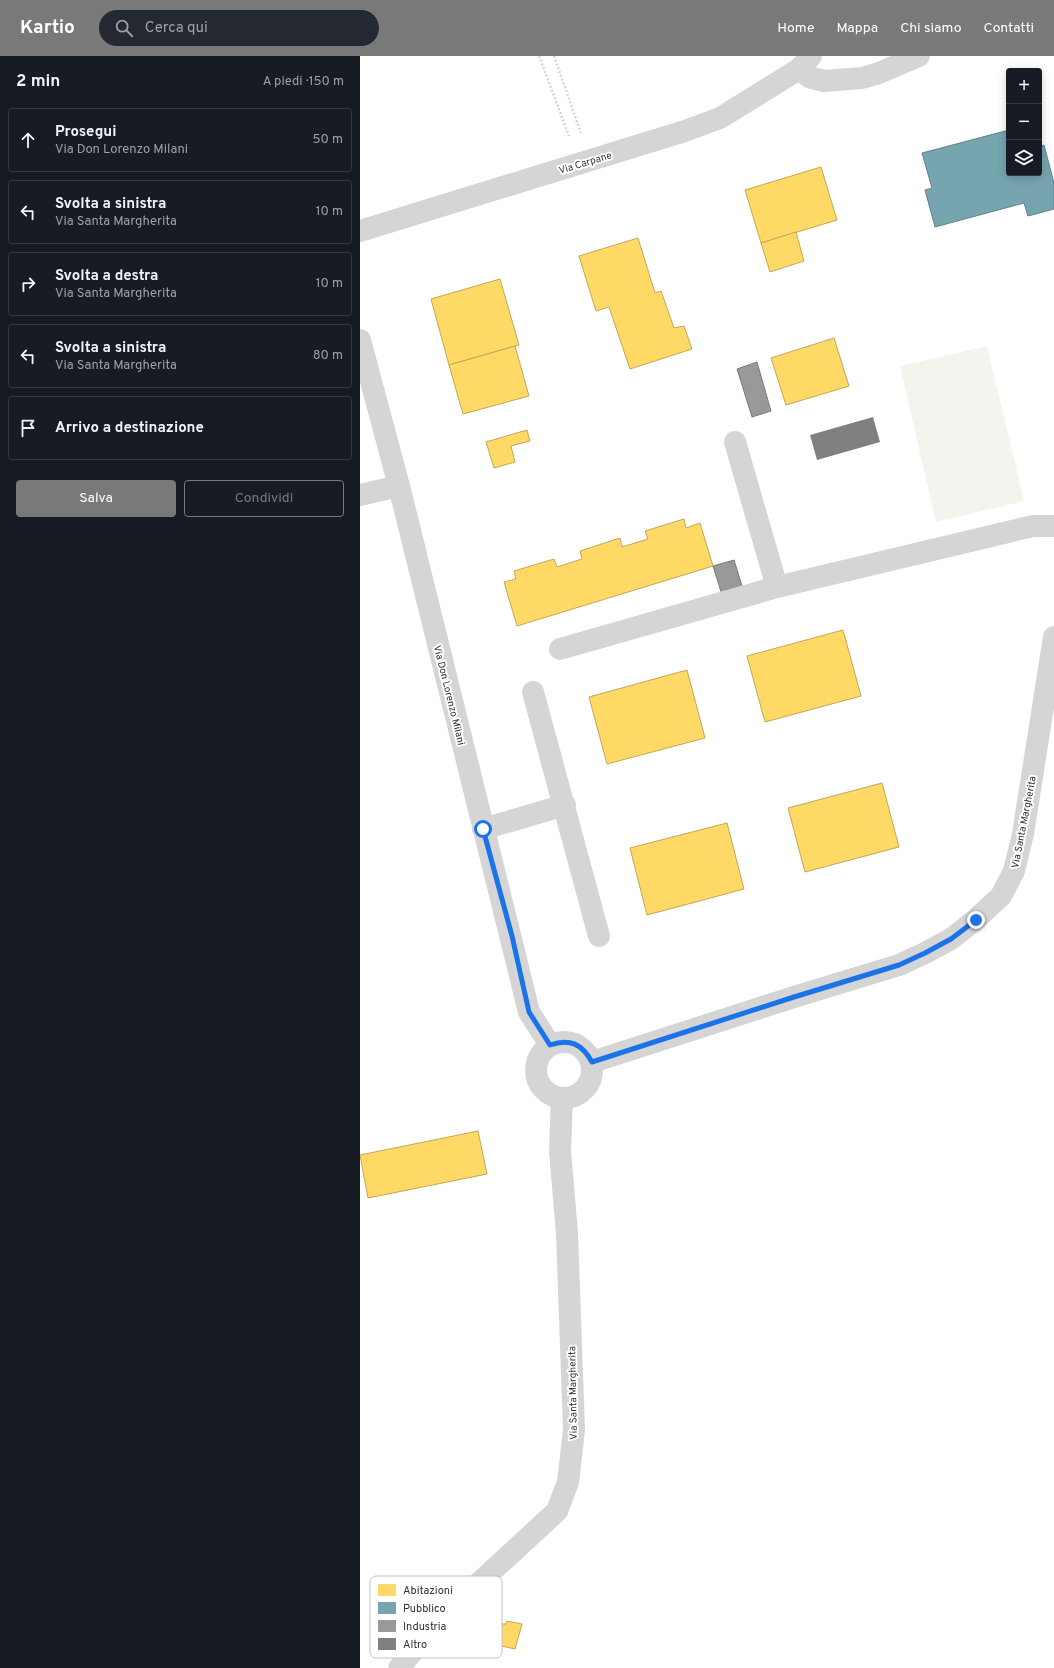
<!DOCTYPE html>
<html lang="it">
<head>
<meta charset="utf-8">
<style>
	body { margin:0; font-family:Overpass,sans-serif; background:#242831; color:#f1f3f6 }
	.controls { position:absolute; right:12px; top:12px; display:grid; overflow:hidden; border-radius:4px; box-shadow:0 2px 10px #0003 }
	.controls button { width:36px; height:36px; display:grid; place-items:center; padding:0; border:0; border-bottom:1px solid #363941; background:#171b24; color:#f1f3f6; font:20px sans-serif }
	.stop { position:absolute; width:12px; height:12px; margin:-9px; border:3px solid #1a73e8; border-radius:50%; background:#fff }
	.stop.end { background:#1a73e8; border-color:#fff; box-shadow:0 1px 4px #0008 }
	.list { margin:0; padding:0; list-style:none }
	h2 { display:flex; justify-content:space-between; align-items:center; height:52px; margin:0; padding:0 16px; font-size:17px }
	h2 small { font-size:13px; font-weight:400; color:#9ea1a6 }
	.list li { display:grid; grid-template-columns:26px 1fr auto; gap:12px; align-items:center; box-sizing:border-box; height:64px; margin:0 8px 8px; padding:0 8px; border:1px solid #363941; border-radius:4px }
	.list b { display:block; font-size:15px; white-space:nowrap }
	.list p { margin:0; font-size:13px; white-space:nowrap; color:#9ea1a6 }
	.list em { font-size:13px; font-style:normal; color:#9ea1a6 }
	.actions { display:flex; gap:8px; padding:12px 16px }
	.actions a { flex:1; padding:9px 0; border:1px solid #797979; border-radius:4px; text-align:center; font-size:14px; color:#797979 }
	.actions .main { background:#797979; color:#fff }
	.icon { flex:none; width:22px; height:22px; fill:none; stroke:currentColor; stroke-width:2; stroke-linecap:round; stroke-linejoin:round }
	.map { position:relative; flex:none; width:694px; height:1612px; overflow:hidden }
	header { display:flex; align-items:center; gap:24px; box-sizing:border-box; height:56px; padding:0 20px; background:#797979; color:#fff }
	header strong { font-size:19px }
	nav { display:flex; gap:22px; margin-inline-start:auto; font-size:14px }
	.search { width:280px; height:36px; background:#242831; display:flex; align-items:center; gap:10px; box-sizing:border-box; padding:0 14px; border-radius:22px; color:#9ea1a6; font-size:15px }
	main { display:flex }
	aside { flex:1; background:#171b24 }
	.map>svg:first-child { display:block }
	.green { fill:#f2f5ed }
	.homes { fill:#ffd966; stroke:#c1a756 }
	.public { fill:#76a5af; stroke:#618289 }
	.industry { fill:#999; stroke:#7a7a7a }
	.building { fill:#808080 }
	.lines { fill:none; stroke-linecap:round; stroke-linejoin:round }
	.path { stroke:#d5d5d5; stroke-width:2.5; stroke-dasharray:2 2; stroke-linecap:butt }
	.minor { stroke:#d5d5d5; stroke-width:22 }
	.route { stroke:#1a73e8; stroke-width:5 }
	.labels { text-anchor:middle; stroke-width:4; stroke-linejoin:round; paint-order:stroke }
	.street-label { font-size:10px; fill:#313131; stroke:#fff }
	.key { fill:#fff; stroke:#c1c1c1; stroke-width:1 }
	.key-label { font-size:11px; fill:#313131 }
</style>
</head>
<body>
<header>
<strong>Kartio</strong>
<div class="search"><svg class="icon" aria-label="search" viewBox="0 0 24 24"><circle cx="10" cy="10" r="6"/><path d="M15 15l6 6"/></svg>Cerca qui</div>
<nav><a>Home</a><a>Mappa</a><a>Chi siamo</a><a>Contatti</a></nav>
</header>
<main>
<aside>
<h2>2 min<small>A piedi · 150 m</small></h2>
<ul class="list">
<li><svg class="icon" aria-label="ahead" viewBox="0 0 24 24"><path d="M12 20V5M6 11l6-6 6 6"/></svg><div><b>Prosegui</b><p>Via Don Lorenzo Milani</p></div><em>50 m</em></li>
<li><svg class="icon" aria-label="left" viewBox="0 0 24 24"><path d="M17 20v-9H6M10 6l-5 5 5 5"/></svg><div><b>Svolta a sinistra</b><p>Via Santa Margherita</p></div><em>10 m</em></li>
<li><svg class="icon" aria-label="right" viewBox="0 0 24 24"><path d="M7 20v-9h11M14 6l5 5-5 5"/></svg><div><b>Svolta a destra</b><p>Via Santa Margherita</p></div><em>10 m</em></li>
<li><svg class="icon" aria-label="left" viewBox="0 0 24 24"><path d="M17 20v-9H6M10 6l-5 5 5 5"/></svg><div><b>Svolta a sinistra</b><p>Via Santa Margherita</p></div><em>80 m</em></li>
<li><svg class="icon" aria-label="arrive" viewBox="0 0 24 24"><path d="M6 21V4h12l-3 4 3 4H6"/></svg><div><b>Arrivo a destinazione</b></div></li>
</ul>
<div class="actions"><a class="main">Salva</a><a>Condividi</a></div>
</aside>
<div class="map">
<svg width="694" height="1612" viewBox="0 0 694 1612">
	<rect width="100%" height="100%" fill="#fff"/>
	<path class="green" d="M 627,290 L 664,445 L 576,466 L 540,310 Z"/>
	<g class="homes">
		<path d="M 461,111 L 477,164 L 401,187 L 385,134 Z"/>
		<path d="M 436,176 L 444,205 L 410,216 L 401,187 Z"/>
		<path d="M 278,182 L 295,237 L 301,235 L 314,272 L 324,270 L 332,293 L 270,313 L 249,251 L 236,255 L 219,200 Z"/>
		<path d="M 140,223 L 159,289 L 89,309 L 71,243 Z"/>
		<path d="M 474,282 L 489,330 L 426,349 L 411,302 Z"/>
		<path d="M 155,290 L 169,340 L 103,358 L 89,309 Z"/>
		<path d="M 167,374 L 170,385 L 151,390 L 155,406 L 134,412 L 126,386 Z"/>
		<path d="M 324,463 L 326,472 L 340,467 L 353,510 L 157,570 L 144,526 L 156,523 L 154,515 L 194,503 L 197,511 L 222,503 L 220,495 L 260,482 L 262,491 L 288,483 L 285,475 Z"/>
		<path d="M 483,574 L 501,640 L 405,666 L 387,600 Z"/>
		<path d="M 327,614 L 345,682 L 247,708 L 229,641 Z"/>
		<path d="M 522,727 L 539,791 L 445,816 L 428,752 Z"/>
		<path d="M 367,767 L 384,833 L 287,859 L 270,792 Z"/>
		<path d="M 118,1075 L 127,1118 L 8,1142 L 0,1099 Z"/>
		<path d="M 147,1565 L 162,1568 L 155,1593 L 137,1589 L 141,1568 L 146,1568 Z"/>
	</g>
	<path class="public" d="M 649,74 L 649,117 L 679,117 L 679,91 L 684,89 L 694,127 L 694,153 L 668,160 L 664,147 L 575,171 L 565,134 L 572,132 L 562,97 Z"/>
	<g class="industry">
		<path d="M 397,306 L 411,355 L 392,361 L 377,313 Z"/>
		<path d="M 374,504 L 383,533 L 362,539 L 353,510 Z"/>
	</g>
	<path class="building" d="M 513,361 L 520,386 L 457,404 L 450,379 Z"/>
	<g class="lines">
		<g class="path">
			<path d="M 179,0 L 209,80"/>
			<path d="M 194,0 L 221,77"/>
		</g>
		<g class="minor">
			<path d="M 439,13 L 449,21 L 464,25 L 502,22 L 519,17 L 559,0"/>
			<path d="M 0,175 L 325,75 L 360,62 L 439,13 L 451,0"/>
			<path d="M 0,284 L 39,430 L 169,956 L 190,989"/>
			<path d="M 375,386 L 417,531"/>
			<path d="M 0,439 L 39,430"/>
			<path d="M 200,593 L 417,531 L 673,470 L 694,470"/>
			<path d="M 173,636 L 239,880"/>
			<path d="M 123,773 L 205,749"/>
			<circle cx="204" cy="1014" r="28"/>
			<path d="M 232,1006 L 434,941 L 539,909 L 565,897 L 591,883 L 615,864 L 641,840 L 654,815 L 663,778 L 694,581"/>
			<path d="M 39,1612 L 81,1562 L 197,1455 L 208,1426 L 214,1374 L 207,1177 L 200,1095 L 202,1042"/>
		</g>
	</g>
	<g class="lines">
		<path class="route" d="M 123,773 L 152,880 L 169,956 L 190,989 C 210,982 222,988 232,1006 L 434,941 L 539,909 L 565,897 L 591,883 L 616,864"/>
	</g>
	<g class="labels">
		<g class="street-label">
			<text transform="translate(225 106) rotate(-17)" y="4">Via Carpane</text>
			<text transform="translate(90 639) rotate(76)" y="4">Via Don Lorenzo Milani</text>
			<text transform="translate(663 766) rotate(-79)" y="4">Via Santa Margherita</text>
			<text transform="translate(212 1337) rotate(-91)" y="4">Via Santa Margherita</text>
		</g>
	</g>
	<rect x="10" y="1520" width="132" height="82" rx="6" class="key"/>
	<rect x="18" y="1528" width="18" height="12" fill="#ffd966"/>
	<rect x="18" y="1546" width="18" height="12" fill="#76a5af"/>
	<rect x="18" y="1564" width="18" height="12" fill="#999"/>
	<rect x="18" y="1582" width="18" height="12" fill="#808080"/>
	<g class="key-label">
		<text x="43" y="1538">Abitazioni</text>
		<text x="43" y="1556">Pubblico</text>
		<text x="43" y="1574">Industria</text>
		<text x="43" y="1592">Altro</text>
	</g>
</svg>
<div class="controls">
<button>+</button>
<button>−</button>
<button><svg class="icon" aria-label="layers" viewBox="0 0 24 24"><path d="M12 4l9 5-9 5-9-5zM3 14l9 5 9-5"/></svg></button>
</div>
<div class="stop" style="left:123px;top:773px"></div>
<div class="stop end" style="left:616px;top:864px"></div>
</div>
</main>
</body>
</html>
